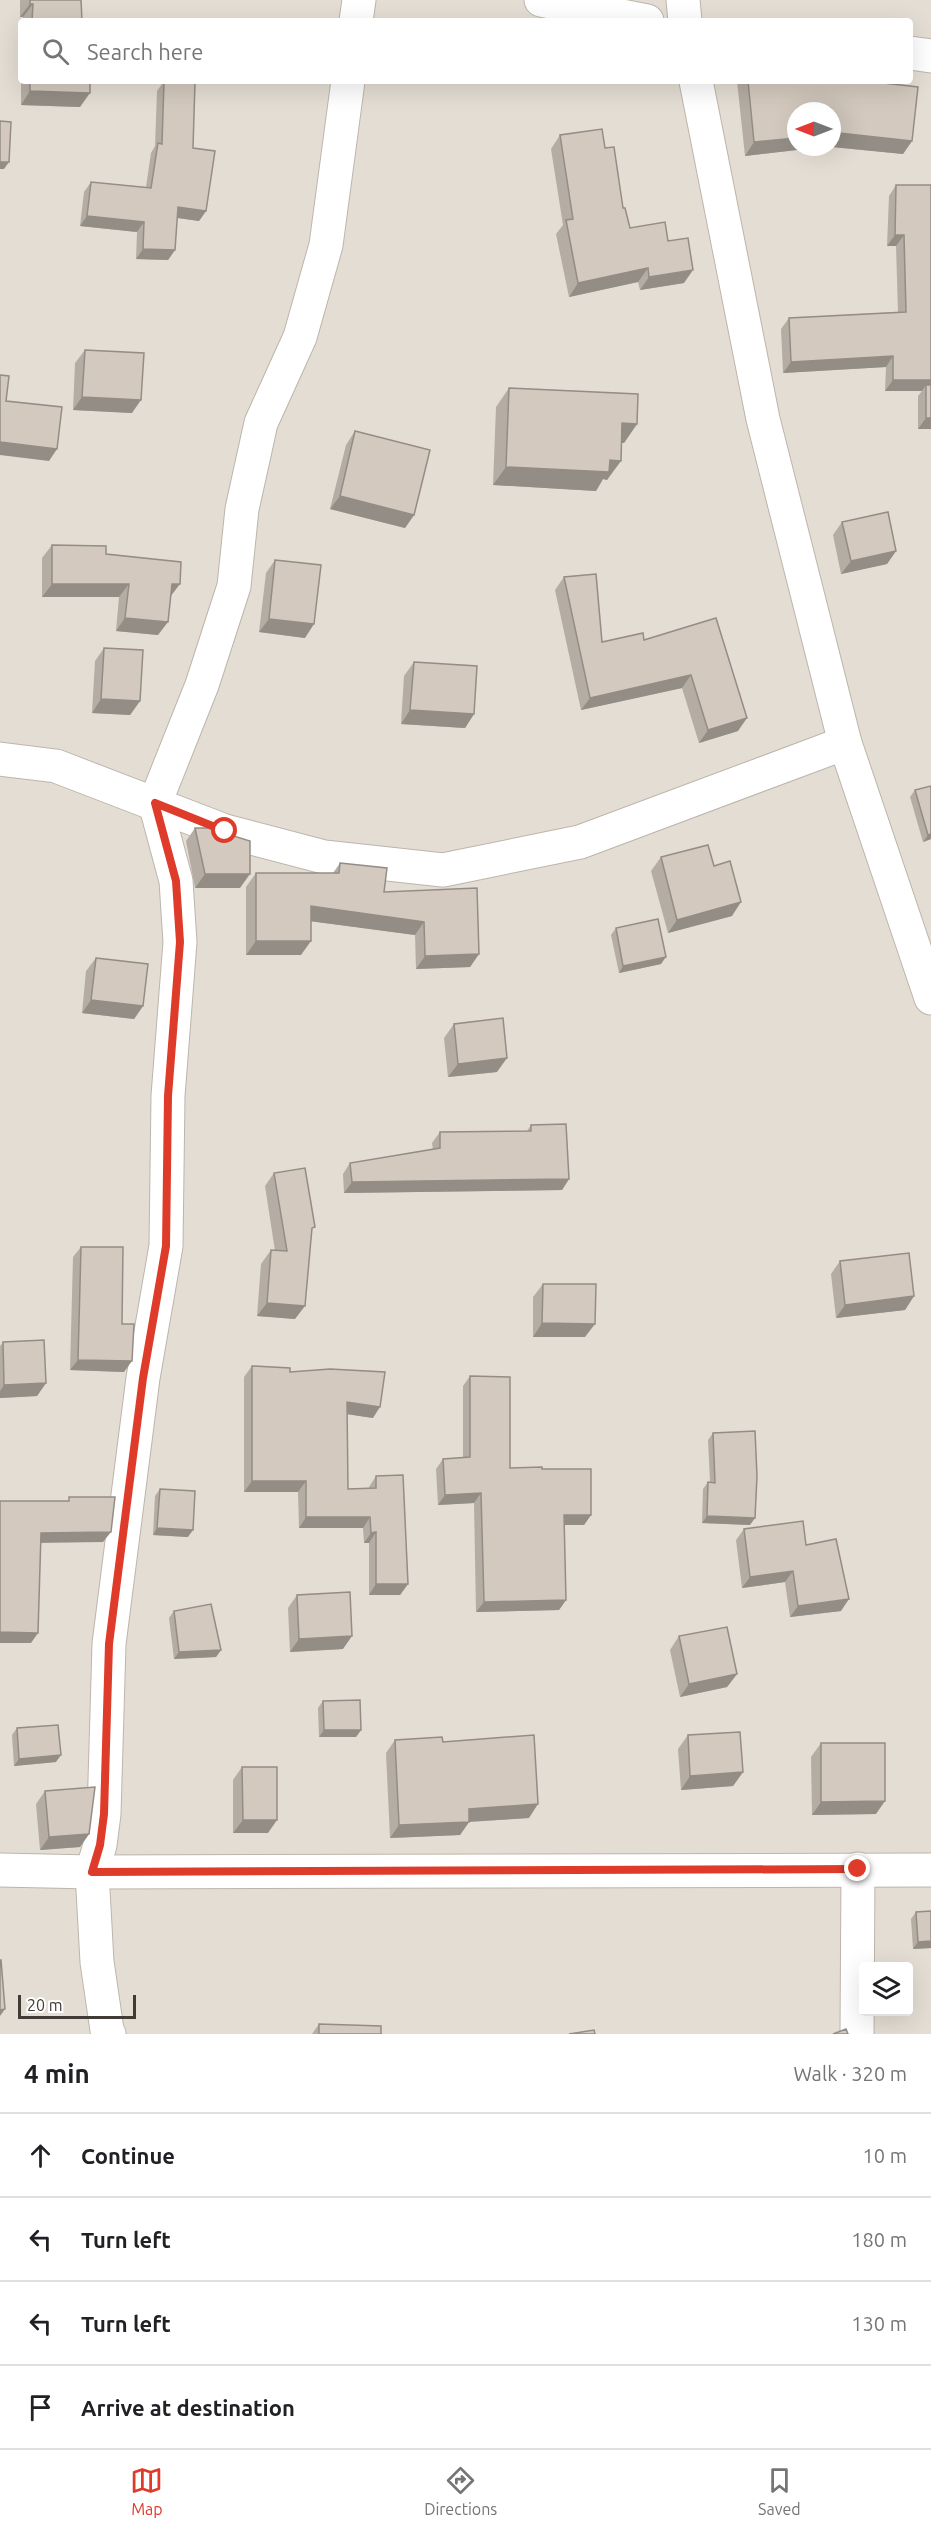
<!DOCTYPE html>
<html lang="en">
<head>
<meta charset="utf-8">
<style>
	body { margin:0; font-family:Ubuntu,sans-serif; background:#f2f2f2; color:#202124 }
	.controls { position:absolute; right:18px; bottom:18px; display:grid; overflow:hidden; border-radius:6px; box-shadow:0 6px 24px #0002 }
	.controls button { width:54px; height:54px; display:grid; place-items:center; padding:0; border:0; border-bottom:2px solid #e0e0e0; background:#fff; color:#202124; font:30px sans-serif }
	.compass { position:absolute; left:787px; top:102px; width:54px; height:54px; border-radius:50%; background:#fff; box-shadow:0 6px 24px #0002; rotate:270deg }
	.scale { position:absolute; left:18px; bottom:15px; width:118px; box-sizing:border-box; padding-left:6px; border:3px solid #413b35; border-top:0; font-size:16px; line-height:21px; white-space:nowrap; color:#413b35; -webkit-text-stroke:4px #fff; paint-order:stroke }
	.stop { position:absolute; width:18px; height:18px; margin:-14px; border:4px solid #df3b2b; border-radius:50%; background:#fff }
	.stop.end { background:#df3b2b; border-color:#fff; box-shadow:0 2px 6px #0008 }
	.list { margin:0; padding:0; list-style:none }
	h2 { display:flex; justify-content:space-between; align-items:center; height:78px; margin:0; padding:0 24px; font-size:26px }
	h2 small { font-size:20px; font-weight:400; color:#757577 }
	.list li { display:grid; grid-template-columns:39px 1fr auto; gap:18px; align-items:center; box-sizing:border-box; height:84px; padding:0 24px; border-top:2px solid #e0e0e0 }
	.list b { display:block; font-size:22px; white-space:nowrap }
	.list em { font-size:20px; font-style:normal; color:#757577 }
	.icon { flex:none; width:33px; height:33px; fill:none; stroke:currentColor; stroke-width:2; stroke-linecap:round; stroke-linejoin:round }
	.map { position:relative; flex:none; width:931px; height:2034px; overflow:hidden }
	.search { position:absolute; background:#fff; box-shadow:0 6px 24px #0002; left:18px; right:18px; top:18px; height:66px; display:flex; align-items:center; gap:15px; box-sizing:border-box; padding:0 21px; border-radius:6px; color:#757577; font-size:22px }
	.sheet { height:414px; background:#fff }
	nav { display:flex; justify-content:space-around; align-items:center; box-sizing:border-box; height:84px; border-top:2px solid #e0e0e0; background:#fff; font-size:16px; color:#757577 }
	nav a { display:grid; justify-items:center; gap:3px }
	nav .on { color:#df3b2b }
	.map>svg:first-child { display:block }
	.residential { fill:#e3ddd3; fill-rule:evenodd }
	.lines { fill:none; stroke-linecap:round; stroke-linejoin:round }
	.street-casing { stroke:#bdb5ab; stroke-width:35 }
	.street { stroke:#fff; stroke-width:33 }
	.wall { fill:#b5ada3 }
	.shaded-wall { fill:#948d85 }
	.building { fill:#d3c9be; stroke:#948d85; stroke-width:1.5 }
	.route { stroke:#df3b2b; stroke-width:8 }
</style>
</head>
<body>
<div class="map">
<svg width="931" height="2034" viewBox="0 0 931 2034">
	<rect width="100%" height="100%" fill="#f0ebe4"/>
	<path class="residential" d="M 0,0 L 931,0 L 931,2034 L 0,2034 ZM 21,21 L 910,21 L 910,81 L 21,81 ZM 796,111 L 832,111 L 832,147 L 796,147 ZM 864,1966 L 908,1966 L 908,2012 L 864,2012 Z"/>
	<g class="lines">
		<g class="street-casing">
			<g id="street">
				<path d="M 541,0 L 647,21"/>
				<path d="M 683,0 L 685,21"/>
				<path d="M 356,21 L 359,0"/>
				<path d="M 910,53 L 931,56"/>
				<path d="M 696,81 L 763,419 L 845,743 L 931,998"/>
				<path d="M 0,759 L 56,766 L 225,831 L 324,857 L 443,870 L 580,842 L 845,743"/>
				<path d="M 0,1870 L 92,1872 L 931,1870"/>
				<path d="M 109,2034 L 107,2030 L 97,1962 L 92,1872 L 100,1845 L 104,1814 L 109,1644 L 143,1378 L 166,1246 L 168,1096 L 180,942 L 176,881 L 155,803 L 202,685 L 234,586 L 242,509 L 261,423 L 300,337 L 326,245 L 348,81"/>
				<path d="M 857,2034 L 858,1869"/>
			</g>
		</g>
		<use href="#street" class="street"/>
	</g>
	<g class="wall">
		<path d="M 20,0 L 81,0 L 82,21 L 23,21 L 23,17 L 20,17 Z"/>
		<path d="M 21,81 L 90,81 L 80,107 L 21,105 Z"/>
		<path d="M 164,81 L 193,148 L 206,211 L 199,221 L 177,218 L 175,250 L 168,260 L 136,259 L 137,232 L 80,226 L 84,192 L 91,182 L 146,187 L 151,153 L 155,146 L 157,91 Z"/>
		<path d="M 737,81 L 866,81 L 912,141 L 903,154 L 832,147 L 832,111 L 796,147 L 823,147 L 745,156 Z"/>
		<path d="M 560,135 L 605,148 L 630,228 L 668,241 L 684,283 L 640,290 L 638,282 L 569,297 L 556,234 L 563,225 L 551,149 Z"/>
		<path d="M 896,185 L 931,185 L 931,429 L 918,429 L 918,396 L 922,391 L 885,391 L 886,367 L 783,373 L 781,329 L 789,318 L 898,312 L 896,246 L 887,246 L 889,196 Z"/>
		<path d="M 85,350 L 132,413 L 73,410 L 75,363 Z"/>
		<path d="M 509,388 L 637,424 L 624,443 L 621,443 L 607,480 L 603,479 L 596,491 L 493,485 L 496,407 Z"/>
		<path d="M 355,431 L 414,515 L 405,528 L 330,509 L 346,445 Z"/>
		<path d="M 842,522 L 896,551 L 887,564 L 841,574 L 833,535 Z"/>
		<path d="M 52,545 L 106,554 L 170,597 L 158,635 L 116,631 L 119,597 L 42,597 L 42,558 Z"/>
		<path d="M 275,560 L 305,638 L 259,632 L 266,573 Z"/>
		<path d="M 564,577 L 602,642 L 644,640 L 716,618 L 738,731 L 699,743 L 682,688 L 581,710 L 555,590 Z"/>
		<path d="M 104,648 L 140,701 L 130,715 L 92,713 L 95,661 Z"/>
		<path d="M 414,662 L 474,714 L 465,728 L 401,724 L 404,676 Z"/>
		<path d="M 915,790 L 931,839 L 923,842 L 910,797 Z"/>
		<path d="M 195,828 L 240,888 L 195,888 L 186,841 Z"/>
		<path d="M 661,857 L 714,866 L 732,916 L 668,933 L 651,871 Z"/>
		<path d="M 340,863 L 479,954 L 470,967 L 416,969 L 415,935 L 311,921 L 301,955 L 246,955 L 246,887 L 256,873 L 333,873 Z"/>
		<path d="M 616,928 L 661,964 L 619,973 L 611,935 Z"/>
		<path d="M 96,958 L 143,1006 L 134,1019 L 82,1013 L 86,971 Z"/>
		<path d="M 454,1024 L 497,1072 L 448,1077 L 444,1038 Z"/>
		<path d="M 531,1125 L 569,1179 L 562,1190 L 344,1193 L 343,1174 L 350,1163 L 433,1150 L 432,1143 L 440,1132 L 527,1131 Z"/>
		<path d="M 274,1173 L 311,1233 L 295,1319 L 257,1316 L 261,1264 L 271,1250 L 275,1251 L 265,1186 Z"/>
		<path d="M 81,1247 L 122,1324 L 124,1372 L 70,1370 L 73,1257 Z"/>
		<path d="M 840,1261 L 914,1296 L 905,1310 L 836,1318 L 831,1274 Z"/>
		<path d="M 543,1284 L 585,1337 L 533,1337 L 533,1297 Z"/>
		<path d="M 3,1342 L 46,1383 L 37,1396 L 0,1398 L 0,1346 Z"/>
		<path d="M 252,1366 L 290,1372 L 373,1418 L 347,1414 L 348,1489 L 369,1488 L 369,1487 L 376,1476 L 408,1584 L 400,1595 L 369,1595 L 369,1543 L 364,1543 L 363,1528 L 299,1528 L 298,1492 L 244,1492 L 244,1377 Z"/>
		<path d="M 470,1376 L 510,1468 L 542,1469 L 591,1515 L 584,1525 L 564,1525 L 566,1600 L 559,1610 L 476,1612 L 474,1503 L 438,1505 L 436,1469 L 443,1459 L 463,1458 L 463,1386 Z"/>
		<path d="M 713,1433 L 750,1525 L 702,1523 L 703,1489 L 708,1482 L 710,1482 L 708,1440 Z"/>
		<path d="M 160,1489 L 188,1537 L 153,1535 L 155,1496 Z"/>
		<path d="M 744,1529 L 841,1611 L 790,1617 L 785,1582 L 742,1588 L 736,1540 Z"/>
		<path d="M 297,1595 L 343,1649 L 290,1652 L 288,1608 Z"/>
		<path d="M 174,1611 L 221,1650 L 216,1657 L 174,1659 L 169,1618 Z"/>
		<path d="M 679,1636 L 737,1674 L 727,1687 L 680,1697 L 670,1650 Z"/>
		<path d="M 323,1701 L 361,1730 L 356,1737 L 319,1737 L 318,1708 Z"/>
		<path d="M 17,1728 L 56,1762 L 14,1766 L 12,1735 Z"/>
		<path d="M 688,1735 L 743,1772 L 733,1786 L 681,1790 L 678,1749 Z"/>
		<path d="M 395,1740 L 443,1742 L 529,1818 L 469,1822 L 460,1835 L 390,1838 L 386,1753 Z"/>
		<path d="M 821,1743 L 876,1814 L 812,1815 L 811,1757 Z"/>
		<path d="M 242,1767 L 268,1833 L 233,1833 L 233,1780 Z"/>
		<path d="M 45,1791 L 89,1834 L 80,1847 L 40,1850 L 36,1804 Z"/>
		<path d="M 916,1912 L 931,1948 L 913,1949 L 911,1919 Z"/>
		<path d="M 319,2024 L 381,2034 L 312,2034 Z"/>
	</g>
	<g class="shaded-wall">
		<path d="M 30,4 L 33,4 L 23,17 L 20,17 Z"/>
		<path d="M 30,91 L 90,93 L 80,107 L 21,105 Z"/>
		<path d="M 839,133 L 912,141 L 903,154 L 832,147 L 832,134 Z"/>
		<path d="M 796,138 L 796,147 L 823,147 L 745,156 L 754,142 Z"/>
		<path d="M 0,162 L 9,162 L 4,169 L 0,169 Z"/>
		<path d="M 178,207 L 206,211 L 199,221 L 171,217 Z"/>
		<path d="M 87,216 L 144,222 L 137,232 L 80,226 Z"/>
		<path d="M 895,235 L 904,235 L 896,246 L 887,246 Z"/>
		<path d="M 143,249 L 175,250 L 168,260 L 136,259 Z"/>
		<path d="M 648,268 L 638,282 L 569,297 L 578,283 Z"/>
		<path d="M 693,270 L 684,283 L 640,290 L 649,277 Z"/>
		<path d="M 893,356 L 886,367 L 783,373 L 791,362 Z"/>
		<path d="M 893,380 L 931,380 L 931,391 L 926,385 L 922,391 L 885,391 Z"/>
		<path d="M 82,397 L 141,400 L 132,413 L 73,410 Z"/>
		<path d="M 926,418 L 931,418 L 931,429 L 918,429 Z"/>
		<path d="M 622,423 L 637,424 L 624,443 L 609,442 Z"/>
		<path d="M 0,442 L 57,449 L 49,461 L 0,455 Z"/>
		<path d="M 610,460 L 621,461 L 607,480 L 603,479 L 596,491 L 493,485 L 506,467 Z"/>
		<path d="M 340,496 L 414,515 L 405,528 L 330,509 Z"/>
		<path d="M 896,551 L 887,564 L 841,574 L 851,561 Z"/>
		<path d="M 52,584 L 129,584 L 119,597 L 42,597 Z"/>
		<path d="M 172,584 L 180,584 L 170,597 Z"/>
		<path d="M 125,618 L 168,622 L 158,635 L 116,631 Z"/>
		<path d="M 269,619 L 314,624 L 305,638 L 259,632 Z"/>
		<path d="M 691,675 L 682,688 L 581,710 L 590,698 Z"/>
		<path d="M 101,699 L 140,701 L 130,715 L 92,713 Z"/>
		<path d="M 410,710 L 474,714 L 465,728 L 401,724 Z"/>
		<path d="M 747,718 L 738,731 L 699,743 L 708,730 Z"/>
		<path d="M 931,834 L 931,839 L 923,842 L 928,835 Z"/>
		<path d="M 205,874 L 250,874 L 240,888 L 195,888 Z"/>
		<path d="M 741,902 L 732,916 L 668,933 L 677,920 Z"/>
		<path d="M 311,906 L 424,922 L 415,935 L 301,920 Z"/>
		<path d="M 256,941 L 311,941 L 301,955 L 246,955 Z"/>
		<path d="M 479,954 L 470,967 L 416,969 L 425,956 Z"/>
		<path d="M 666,957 L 661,964 L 619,973 L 623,966 Z"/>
		<path d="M 91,1000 L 143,1006 L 134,1019 L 82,1013 Z"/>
		<path d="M 507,1058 L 497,1072 L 448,1077 L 458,1064 Z"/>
		<path d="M 569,1179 L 562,1190 L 344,1193 L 352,1182 Z"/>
		<path d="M 914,1296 L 905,1310 L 836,1318 L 845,1305 Z"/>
		<path d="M 267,1303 L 305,1306 L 295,1319 L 257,1316 Z"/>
		<path d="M 542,1323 L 595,1324 L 585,1337 L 533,1337 Z"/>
		<path d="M 78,1360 L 132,1361 L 124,1372 L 70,1370 Z"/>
		<path d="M 46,1383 L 37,1396 L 0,1398 L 0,1391 L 4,1385 Z"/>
		<path d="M 347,1402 L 380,1407 L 373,1418 L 339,1413 Z"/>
		<path d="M 252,1481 L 306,1481 L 298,1492 L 244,1492 Z"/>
		<path d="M 481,1493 L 474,1503 L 438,1505 L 445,1495 Z"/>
		<path d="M 564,1515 L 591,1515 L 584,1525 L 557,1525 Z"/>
		<path d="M 707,1516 L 755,1518 L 750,1525 L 702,1523 Z"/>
		<path d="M 306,1517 L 370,1517 L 363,1528 L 299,1528 Z"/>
		<path d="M 157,1528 L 193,1530 L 188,1537 L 153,1535 Z"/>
		<path d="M 111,1532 L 103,1542 L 34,1543 L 41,1533 Z"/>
		<path d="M 376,1532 L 369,1543 L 364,1543 L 371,1533 Z"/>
		<path d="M 793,1571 L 785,1582 L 742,1588 L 750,1577 Z"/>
		<path d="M 376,1584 L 408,1584 L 400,1595 L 369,1595 Z"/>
		<path d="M 849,1599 L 841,1611 L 790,1617 L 798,1606 Z"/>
		<path d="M 566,1600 L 559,1610 L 476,1612 L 484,1602 Z"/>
		<path d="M 0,1632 L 38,1633 L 31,1643 L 0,1643 Z"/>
		<path d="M 352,1636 L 343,1649 L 290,1652 L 299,1639 Z"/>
		<path d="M 221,1650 L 216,1657 L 174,1659 L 179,1652 Z"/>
		<path d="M 737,1674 L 727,1687 L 680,1697 L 689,1684 Z"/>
		<path d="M 324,1730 L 361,1730 L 356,1737 L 319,1737 Z"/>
		<path d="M 61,1755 L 56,1762 L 14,1766 L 19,1759 Z"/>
		<path d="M 743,1772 L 733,1786 L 681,1790 L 690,1776 Z"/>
		<path d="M 885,1801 L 876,1814 L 812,1815 L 821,1802 Z"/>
		<path d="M 538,1804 L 529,1818 L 465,1822 L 469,1822 L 460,1835 L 390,1838 L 399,1825 L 469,1809 Z"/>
		<path d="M 243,1820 L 277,1820 L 268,1833 L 233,1833 Z"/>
		<path d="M 89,1834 L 80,1847 L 40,1850 L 49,1837 Z"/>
		<path d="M 931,1941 L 931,1948 L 913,1949 L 918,1942 Z"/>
		<path d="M 5,2009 L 0,2016 L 0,2010 Z"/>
	</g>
	<g class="building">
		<path d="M 30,0 L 81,0 L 82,21 L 32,21 L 33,4 L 30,4 Z"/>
		<path d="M 30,81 L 90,81 L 90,93 L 30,91 Z"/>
		<path d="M 164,81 L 195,82 L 193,148 L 215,151 L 206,211 L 178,207 L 175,250 L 143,249 L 144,222 L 87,216 L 91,182 L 151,188 L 158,143 L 162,144 Z"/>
		<path d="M 748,81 L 866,81 L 918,87 L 912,141 L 839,133 L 832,134 L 832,111 L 796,111 L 796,138 L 754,142 Z"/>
		<path d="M 0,121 L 11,122 L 9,162 L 0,162 Z"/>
		<path d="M 602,129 L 605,148 L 614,147 L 623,208 L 625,208 L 630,228 L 665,222 L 668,241 L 688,238 L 693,270 L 649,277 L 648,268 L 578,283 L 566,220 L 573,219 L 560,135 Z"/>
		<path d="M 896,185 L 931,185 L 931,380 L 893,380 L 893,356 L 791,362 L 789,318 L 906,312 L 904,235 L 895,235 Z"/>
		<path d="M 85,350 L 144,353 L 141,400 L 82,397 Z"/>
		<path d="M 0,375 L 9,376 L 6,401 L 62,407 L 57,449 L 0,442 Z"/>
		<rect x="926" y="385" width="5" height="33"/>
		<path d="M 509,388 L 638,394 L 637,424 L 622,423 L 621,461 L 610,460 L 609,472 L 506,467 Z"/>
		<path d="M 355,431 L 430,450 L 414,515 L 340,496 Z"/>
		<path d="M 888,512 L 896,551 L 851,561 L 842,522 Z"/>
		<path d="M 52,545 L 106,546 L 106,554 L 181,562 L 180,584 L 172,584 L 168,622 L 125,618 L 129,584 L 52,584 Z"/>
		<path d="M 275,560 L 321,565 L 314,624 L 269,619 Z"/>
		<path d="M 596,574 L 602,642 L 643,633 L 644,640 L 716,618 L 747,718 L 708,730 L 691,675 L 590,698 L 564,577 Z"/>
		<path d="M 104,648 L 143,650 L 140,701 L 101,699 Z"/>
		<path d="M 414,662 L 477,666 L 474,714 L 410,710 Z"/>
		<path d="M 931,786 L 931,834 L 928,835 L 915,790 Z"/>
		<path d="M 195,828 L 208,828 L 250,841 L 250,874 L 205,874 Z"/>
		<path d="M 708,845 L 714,866 L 730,861 L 741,902 L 677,920 L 661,857 Z"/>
		<path d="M 340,863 L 387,868 L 384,892 L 477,888 L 479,954 L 425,956 L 424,922 L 311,906 L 311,941 L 256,941 L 256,873 L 339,873 Z"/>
		<path d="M 658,919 L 666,957 L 623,966 L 616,928 Z"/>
		<path d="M 96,958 L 148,964 L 143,1006 L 91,1000 Z"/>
		<path d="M 503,1018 L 507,1058 L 458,1064 L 454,1024 Z"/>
		<path d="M 566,1124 L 569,1179 L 352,1182 L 350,1163 L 440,1148 L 440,1132 L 531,1131 L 531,1125 Z"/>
		<path d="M 305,1168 L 315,1227 L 312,1228 L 305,1306 L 267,1303 L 271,1250 L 287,1251 L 274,1173 Z"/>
		<path d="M 81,1247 L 123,1247 L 122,1324 L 134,1324 L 132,1361 L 78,1360 Z"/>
		<path d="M 909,1253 L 914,1296 L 845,1305 L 840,1261 Z"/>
		<path d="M 543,1284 L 596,1284 L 595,1324 L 542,1323 Z"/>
		<path d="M 44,1340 L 46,1383 L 4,1385 L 3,1342 Z"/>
		<path d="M 252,1366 L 290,1368 L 290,1372 L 330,1369 L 385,1372 L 380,1407 L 347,1402 L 348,1489 L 376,1488 L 376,1476 L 403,1475 L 408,1584 L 376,1584 L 376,1532 L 371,1533 L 370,1517 L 306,1517 L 306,1481 L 252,1481 Z"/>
		<path d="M 470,1376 L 510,1377 L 510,1468 L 542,1467 L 542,1469 L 591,1469 L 591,1515 L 564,1515 L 566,1600 L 484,1602 L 481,1493 L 445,1495 L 443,1459 L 470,1457 Z"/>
		<path d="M 755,1431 L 757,1476 L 755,1518 L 707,1516 L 708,1482 L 715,1483 L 713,1433 Z"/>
		<path d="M 160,1489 L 195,1491 L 193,1530 L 157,1528 Z"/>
		<path d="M 69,1497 L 115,1497 L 111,1532 L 41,1533 L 38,1633 L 0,1632 L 0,1501 L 69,1501 Z"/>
		<path d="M 803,1521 L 806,1545 L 836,1539 L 849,1599 L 798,1606 L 793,1571 L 750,1577 L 744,1529 Z"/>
		<path d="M 350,1592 L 352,1636 L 299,1639 L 297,1595 Z"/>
		<path d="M 211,1604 L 221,1650 L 179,1652 L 174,1611 Z"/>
		<path d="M 727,1627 L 737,1674 L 689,1684 L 679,1636 Z"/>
		<path d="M 360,1700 L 361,1730 L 324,1730 L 323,1701 Z"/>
		<path d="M 58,1725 L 61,1755 L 19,1759 L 17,1728 Z"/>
		<path d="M 740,1732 L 743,1772 L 690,1776 L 688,1735 Z"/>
		<path d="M 534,1735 L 538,1804 L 469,1809 L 469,1822 L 399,1825 L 395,1740 L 442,1737 L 443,1742 Z"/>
		<path d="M 821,1743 L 885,1743 L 885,1801 L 821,1802 Z"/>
		<path d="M 242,1767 L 277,1767 L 277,1820 L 243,1820 Z"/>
		<path d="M 95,1787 L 89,1834 L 49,1837 L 45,1791 Z"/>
		<path d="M 931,1911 L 931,1941 L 918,1942 L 916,1912 Z"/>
		<path d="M 0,1960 L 1,1960 L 5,2009 L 0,2010 Z"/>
		<path d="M 319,2024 L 381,2026 L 381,2034 L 319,2034 Z"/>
		<path d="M 846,2029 L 848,2034 L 833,2034 Z"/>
		<path d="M 594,2030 L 595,2034 L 569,2034 Z"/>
	</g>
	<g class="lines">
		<path class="route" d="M 225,831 L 155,803 L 176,881 L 180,942 L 168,1096 L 166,1246 L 143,1378 L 109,1644 L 104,1814 L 100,1845 L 92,1872 L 858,1869"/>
	</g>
</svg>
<div class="controls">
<button><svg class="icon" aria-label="layers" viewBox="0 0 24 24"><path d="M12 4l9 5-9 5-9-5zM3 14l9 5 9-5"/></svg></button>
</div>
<svg class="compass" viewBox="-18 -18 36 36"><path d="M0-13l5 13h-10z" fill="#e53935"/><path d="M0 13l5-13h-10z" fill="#757577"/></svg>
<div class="scale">20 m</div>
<div class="stop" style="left:225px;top:831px"></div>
<div class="stop end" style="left:858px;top:1869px"></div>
<div class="search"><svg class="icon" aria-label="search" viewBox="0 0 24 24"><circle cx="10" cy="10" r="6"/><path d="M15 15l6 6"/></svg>Search here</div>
</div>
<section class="sheet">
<h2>4 min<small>Walk · 320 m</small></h2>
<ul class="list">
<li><svg class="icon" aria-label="ahead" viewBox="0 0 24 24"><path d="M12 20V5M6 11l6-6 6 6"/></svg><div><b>Continue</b></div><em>10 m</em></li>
<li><svg class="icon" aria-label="left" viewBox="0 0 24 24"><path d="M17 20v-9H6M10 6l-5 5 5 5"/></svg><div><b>Turn left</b></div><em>180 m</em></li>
<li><svg class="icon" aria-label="left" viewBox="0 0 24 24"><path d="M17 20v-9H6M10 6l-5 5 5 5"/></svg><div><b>Turn left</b></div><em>130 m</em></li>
<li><svg class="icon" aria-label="arrive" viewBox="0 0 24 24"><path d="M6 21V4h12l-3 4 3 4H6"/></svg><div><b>Arrive at destination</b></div></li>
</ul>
</section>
<nav>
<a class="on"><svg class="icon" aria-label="map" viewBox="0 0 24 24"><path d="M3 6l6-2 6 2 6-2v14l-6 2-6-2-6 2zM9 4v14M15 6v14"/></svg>Map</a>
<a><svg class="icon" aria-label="directions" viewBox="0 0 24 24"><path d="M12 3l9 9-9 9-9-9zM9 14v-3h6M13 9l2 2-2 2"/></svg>Directions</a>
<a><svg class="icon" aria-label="saved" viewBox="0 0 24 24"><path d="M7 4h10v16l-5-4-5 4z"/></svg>Saved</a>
</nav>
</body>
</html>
